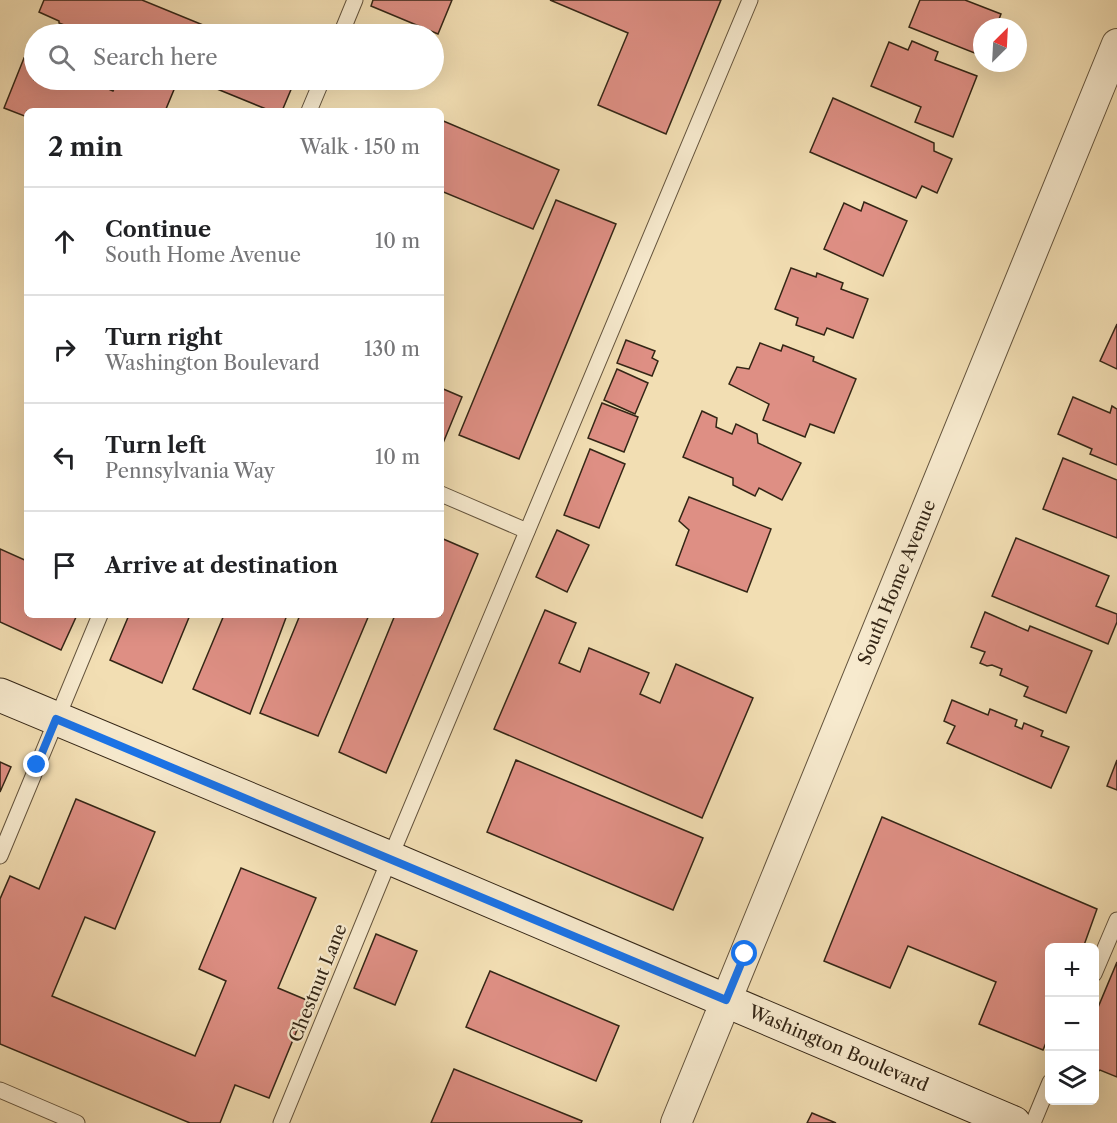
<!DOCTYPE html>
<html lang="en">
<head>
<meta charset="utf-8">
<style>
	body { margin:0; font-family:"Libre Caslon Text",serif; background:#f2f2f2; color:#202124 }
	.controls { position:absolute; right:18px; bottom:18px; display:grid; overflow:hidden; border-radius:9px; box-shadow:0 6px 24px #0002 }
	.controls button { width:54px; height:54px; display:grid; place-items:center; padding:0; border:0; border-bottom:2px solid #e0e0e0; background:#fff; color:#202124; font:30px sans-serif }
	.compass { position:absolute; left:973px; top:18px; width:54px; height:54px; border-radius:50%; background:#fff; box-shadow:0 6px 24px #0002; rotate:24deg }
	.stop { position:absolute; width:18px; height:18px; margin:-14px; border:4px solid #1a73e8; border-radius:50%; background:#fff }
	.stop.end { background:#1a73e8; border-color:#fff; box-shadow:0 2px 6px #0008 }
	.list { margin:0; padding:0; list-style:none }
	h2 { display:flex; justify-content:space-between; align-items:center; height:78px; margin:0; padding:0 24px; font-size:26px }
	h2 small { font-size:20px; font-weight:400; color:#757577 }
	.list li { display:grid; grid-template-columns:39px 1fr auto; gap:18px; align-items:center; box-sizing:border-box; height:108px; padding:0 24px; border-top:2px solid #e0e0e0 }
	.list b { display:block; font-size:22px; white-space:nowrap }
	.list p { margin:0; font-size:20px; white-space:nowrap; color:#757577 }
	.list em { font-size:20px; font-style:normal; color:#757577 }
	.icon { flex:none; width:33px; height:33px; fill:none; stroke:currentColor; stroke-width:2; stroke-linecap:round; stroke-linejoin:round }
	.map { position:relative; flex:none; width:1117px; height:1123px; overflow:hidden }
	.search { position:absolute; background:#fff; box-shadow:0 6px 24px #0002; left:24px; top:24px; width:420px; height:66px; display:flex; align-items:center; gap:15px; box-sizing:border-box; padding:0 21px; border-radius:33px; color:#757577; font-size:22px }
	.panel { position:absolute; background:#fff; box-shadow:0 6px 24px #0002; left:24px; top:108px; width:420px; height:510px; border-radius:9px }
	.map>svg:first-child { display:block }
	.building { fill:#de8f84; stroke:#342616; stroke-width:1.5 }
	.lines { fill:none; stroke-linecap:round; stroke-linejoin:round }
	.lane-casing { stroke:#64543d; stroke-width:17 }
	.street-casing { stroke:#64543d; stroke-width:32 }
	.secondary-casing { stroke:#342616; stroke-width:35 }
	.lane { stroke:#f7eace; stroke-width:15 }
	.street { stroke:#f7eace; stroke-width:30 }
	.secondary { stroke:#f7eace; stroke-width:33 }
	.route { stroke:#1a73e8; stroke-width:8 }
	.labels { text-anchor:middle; stroke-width:4.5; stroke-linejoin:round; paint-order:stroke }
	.street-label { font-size:18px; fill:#342616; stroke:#f7eace }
</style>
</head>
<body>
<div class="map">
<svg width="1117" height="1123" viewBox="0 0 1117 1123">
	<rect width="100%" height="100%" fill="#f2deb3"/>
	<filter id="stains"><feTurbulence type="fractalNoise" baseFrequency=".00333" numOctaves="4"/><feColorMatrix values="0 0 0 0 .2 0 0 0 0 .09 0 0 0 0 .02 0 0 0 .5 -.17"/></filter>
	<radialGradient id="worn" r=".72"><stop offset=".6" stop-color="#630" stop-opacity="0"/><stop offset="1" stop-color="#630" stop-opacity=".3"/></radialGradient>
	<g class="building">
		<path d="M 44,0 L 142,0 L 225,34 L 85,34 L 86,31 L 73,25 L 72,28 L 59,23 L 59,21 L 39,12 Z"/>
		<path d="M 373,0 L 452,0 L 438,34 L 371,6 Z"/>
		<path d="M 550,0 L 721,0 L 666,134 L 598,105 L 628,33 Z"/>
		<path d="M 920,0 L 965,0 L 1001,14 L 996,27 L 982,27 L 982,56 L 909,27 Z"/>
		<path d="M 912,41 L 938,52 L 935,60 L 977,76 L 953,137 L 915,122 L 921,107 L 871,86 L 889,42 L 908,50 Z"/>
		<path d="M 24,58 L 34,63 L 34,80 L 87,80 L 113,91 L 118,80 L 178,80 L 166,109 L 170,111 L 27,111 L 27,117 L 4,108 Z"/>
		<path d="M 195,80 L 295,80 L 282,111 L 271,111 Z"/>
		<path d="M 833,98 L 934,143 L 934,151 L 952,159 L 937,193 L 922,186 L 916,198 L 810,152 Z"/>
		<path d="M 441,120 L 559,170 L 533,229 L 441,191 Z"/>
		<path d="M 556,200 L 616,224 L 519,459 L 459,435 Z"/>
		<path d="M 864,202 L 907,221 L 883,276 L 824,249 L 844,203 L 861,211 Z"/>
		<path d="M 791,268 L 816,277 L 817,273 L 843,283 L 841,289 L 868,299 L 853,338 L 827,328 L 824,335 L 796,325 L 798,318 L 775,309 Z"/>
		<path d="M 1117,324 L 1117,369 L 1100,361 Z"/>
		<path d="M 626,340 L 655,351 L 652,358 L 658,361 L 652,376 L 617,363 Z"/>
		<path d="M 760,343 L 781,351 L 783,345 L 814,357 L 813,361 L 856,379 L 834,433 L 810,424 L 805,437 L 763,420 L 769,404 L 729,384 L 737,367 L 749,369 Z"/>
		<path d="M 617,369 L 648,383 L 635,414 L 604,400 Z"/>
		<path d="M 441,388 L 462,397 L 441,448 Z"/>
		<path d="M 1073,397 L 1110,413 L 1112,406 L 1117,409 L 1117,465 L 1090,454 L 1092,449 L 1058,434 Z"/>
		<path d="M 602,403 L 638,417 L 624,452 L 588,438 Z"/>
		<path d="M 702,411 L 717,418 L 716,427 L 732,434 L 736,424 L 757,434 L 758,443 L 801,463 L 782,500 L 759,488 L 755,496 L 733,485 L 733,478 L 683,457 Z"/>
		<path d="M 590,449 L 625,464 L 599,528 L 564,515 Z"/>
		<path d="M 1063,458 L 1117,480 L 1117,538 L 1043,509 Z"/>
		<path d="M 689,497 L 771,529 L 747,592 L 676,565 L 689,530 L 679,521 Z"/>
		<path d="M 557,530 L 589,545 L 567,592 L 536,577 Z"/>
		<path d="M 441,538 L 478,554 L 386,773 L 339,752 L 395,615 L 441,615 Z"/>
		<path d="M 1016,538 L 1109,576 L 1096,606 L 1117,614 L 1117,622 L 1108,644 L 992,596 Z"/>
		<path d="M 0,549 L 27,561 L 27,615 L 77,615 L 61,650 L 0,622 Z"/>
		<path d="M 545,610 L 576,623 L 559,663 L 580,672 L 589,648 L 649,673 L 640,694 L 660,703 L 676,664 L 753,698 L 702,818 L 494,729 Z"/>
		<path d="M 985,612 L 1028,631 L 1030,626 L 1092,651 L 1066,713 L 1024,696 L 1028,687 L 1000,675 L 1002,669 L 992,665 L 987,666 L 980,663 L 985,652 L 971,647 Z"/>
		<path d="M 129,615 L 190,615 L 162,683 L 110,660 Z"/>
		<path d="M 224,615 L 287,615 L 250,714 L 193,689 Z"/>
		<path d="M 300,615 L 369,615 L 318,736 L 260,713 Z"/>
		<path d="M 952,700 L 988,715 L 990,709 L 1017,720 L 1015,726 L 1022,729 L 1024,723 L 1043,731 L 1041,736 L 1069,747 L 1051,788 L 947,743 L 955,726 L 944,721 Z"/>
		<path d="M 516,760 L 703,838 L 673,910 L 487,832 Z"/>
		<path d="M 1117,760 L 1117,790 L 1107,786 Z"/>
		<path d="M 0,762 L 11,767 L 0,792 Z"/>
		<path d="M 76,799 L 155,832 L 115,929 L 85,917 L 52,996 L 195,1056 L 226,981 L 199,969 L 241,868 L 316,898 L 278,988 L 309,1001 L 269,1098 L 235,1085 L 220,1123 L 190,1123 L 0,1044 L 0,899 L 10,876 L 39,889 Z"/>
		<path d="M 882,817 L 1097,909 L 1083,948 L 1050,948 L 1050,1033 L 1043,1050 L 979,1024 L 996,982 L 908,946 L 890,988 L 824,961 Z"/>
		<path d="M 376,934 L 417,951 L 395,1005 L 354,988 Z"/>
		<path d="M 1117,962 L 1117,1077 L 1100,1070 L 1094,1075 L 1094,1017 Z"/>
		<path d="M 490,971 L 619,1026 L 596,1081 L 466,1027 Z"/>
		<path d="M 454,1069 L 582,1121 L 581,1123 L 431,1123 Z"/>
		<path d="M 812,1113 L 836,1123 L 807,1123 Z"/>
	</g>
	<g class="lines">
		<g class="lane-casing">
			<g id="lane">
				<path d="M 341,34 L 355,0"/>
				<path d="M 309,111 L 322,80"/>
				<path d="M 441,494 L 527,531"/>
				<path d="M 0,856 L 100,615"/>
				<path d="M 1094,974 L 1117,920"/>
				<path d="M 0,1090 L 77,1123"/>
				<path d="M 281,1123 L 390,858 L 750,0"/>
				<path d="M 1033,1123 L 1050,1082"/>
			</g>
		</g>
		<g class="street-casing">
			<g id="street">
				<path id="s1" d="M 676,1123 L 1117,44"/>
			</g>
		</g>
		<g class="secondary-casing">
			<g id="secondary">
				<path id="s2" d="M 0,695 L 390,858 L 1014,1123"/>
			</g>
		</g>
		<use href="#lane" class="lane"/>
		<use href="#street" class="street"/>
		<use href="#secondary" class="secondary"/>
	</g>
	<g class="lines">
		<path class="route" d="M 37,765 L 56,719 L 726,1000 L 745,954"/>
	</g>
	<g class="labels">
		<g class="street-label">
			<text dy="6" stroke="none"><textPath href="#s1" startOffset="584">South Home Avenue</textPath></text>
			<text transform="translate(318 983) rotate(-68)" y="6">Chestnut Lane</text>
			<text dy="6" stroke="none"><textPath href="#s2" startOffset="910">Washington Boulevard</textPath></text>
		</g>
	</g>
	<rect width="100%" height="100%" filter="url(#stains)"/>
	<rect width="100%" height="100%" fill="url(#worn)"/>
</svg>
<div class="controls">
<button>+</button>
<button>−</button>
<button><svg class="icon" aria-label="layers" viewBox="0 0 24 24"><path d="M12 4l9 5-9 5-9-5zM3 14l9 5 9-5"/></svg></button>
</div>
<svg class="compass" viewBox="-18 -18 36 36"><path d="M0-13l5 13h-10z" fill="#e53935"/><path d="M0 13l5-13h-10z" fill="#757577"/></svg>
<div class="stop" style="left:745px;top:954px"></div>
<div class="stop end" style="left:37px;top:765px"></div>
<div class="search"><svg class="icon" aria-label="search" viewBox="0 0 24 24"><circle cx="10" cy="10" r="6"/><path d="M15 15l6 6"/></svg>Search here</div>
<section class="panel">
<h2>2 min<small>Walk · 150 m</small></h2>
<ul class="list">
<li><svg class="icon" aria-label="ahead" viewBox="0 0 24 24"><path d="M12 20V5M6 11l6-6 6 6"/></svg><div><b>Continue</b><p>South Home Avenue</p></div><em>10 m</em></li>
<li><svg class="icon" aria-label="right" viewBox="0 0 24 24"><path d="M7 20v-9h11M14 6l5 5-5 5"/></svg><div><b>Turn right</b><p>Washington Boulevard</p></div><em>130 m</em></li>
<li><svg class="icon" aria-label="left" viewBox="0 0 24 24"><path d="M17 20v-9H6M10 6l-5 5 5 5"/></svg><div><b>Turn left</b><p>Pennsylvania Way</p></div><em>10 m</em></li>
<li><svg class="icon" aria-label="arrive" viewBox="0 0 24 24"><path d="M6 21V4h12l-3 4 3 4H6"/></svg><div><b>Arrive at destination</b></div></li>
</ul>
</section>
</div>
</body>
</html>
